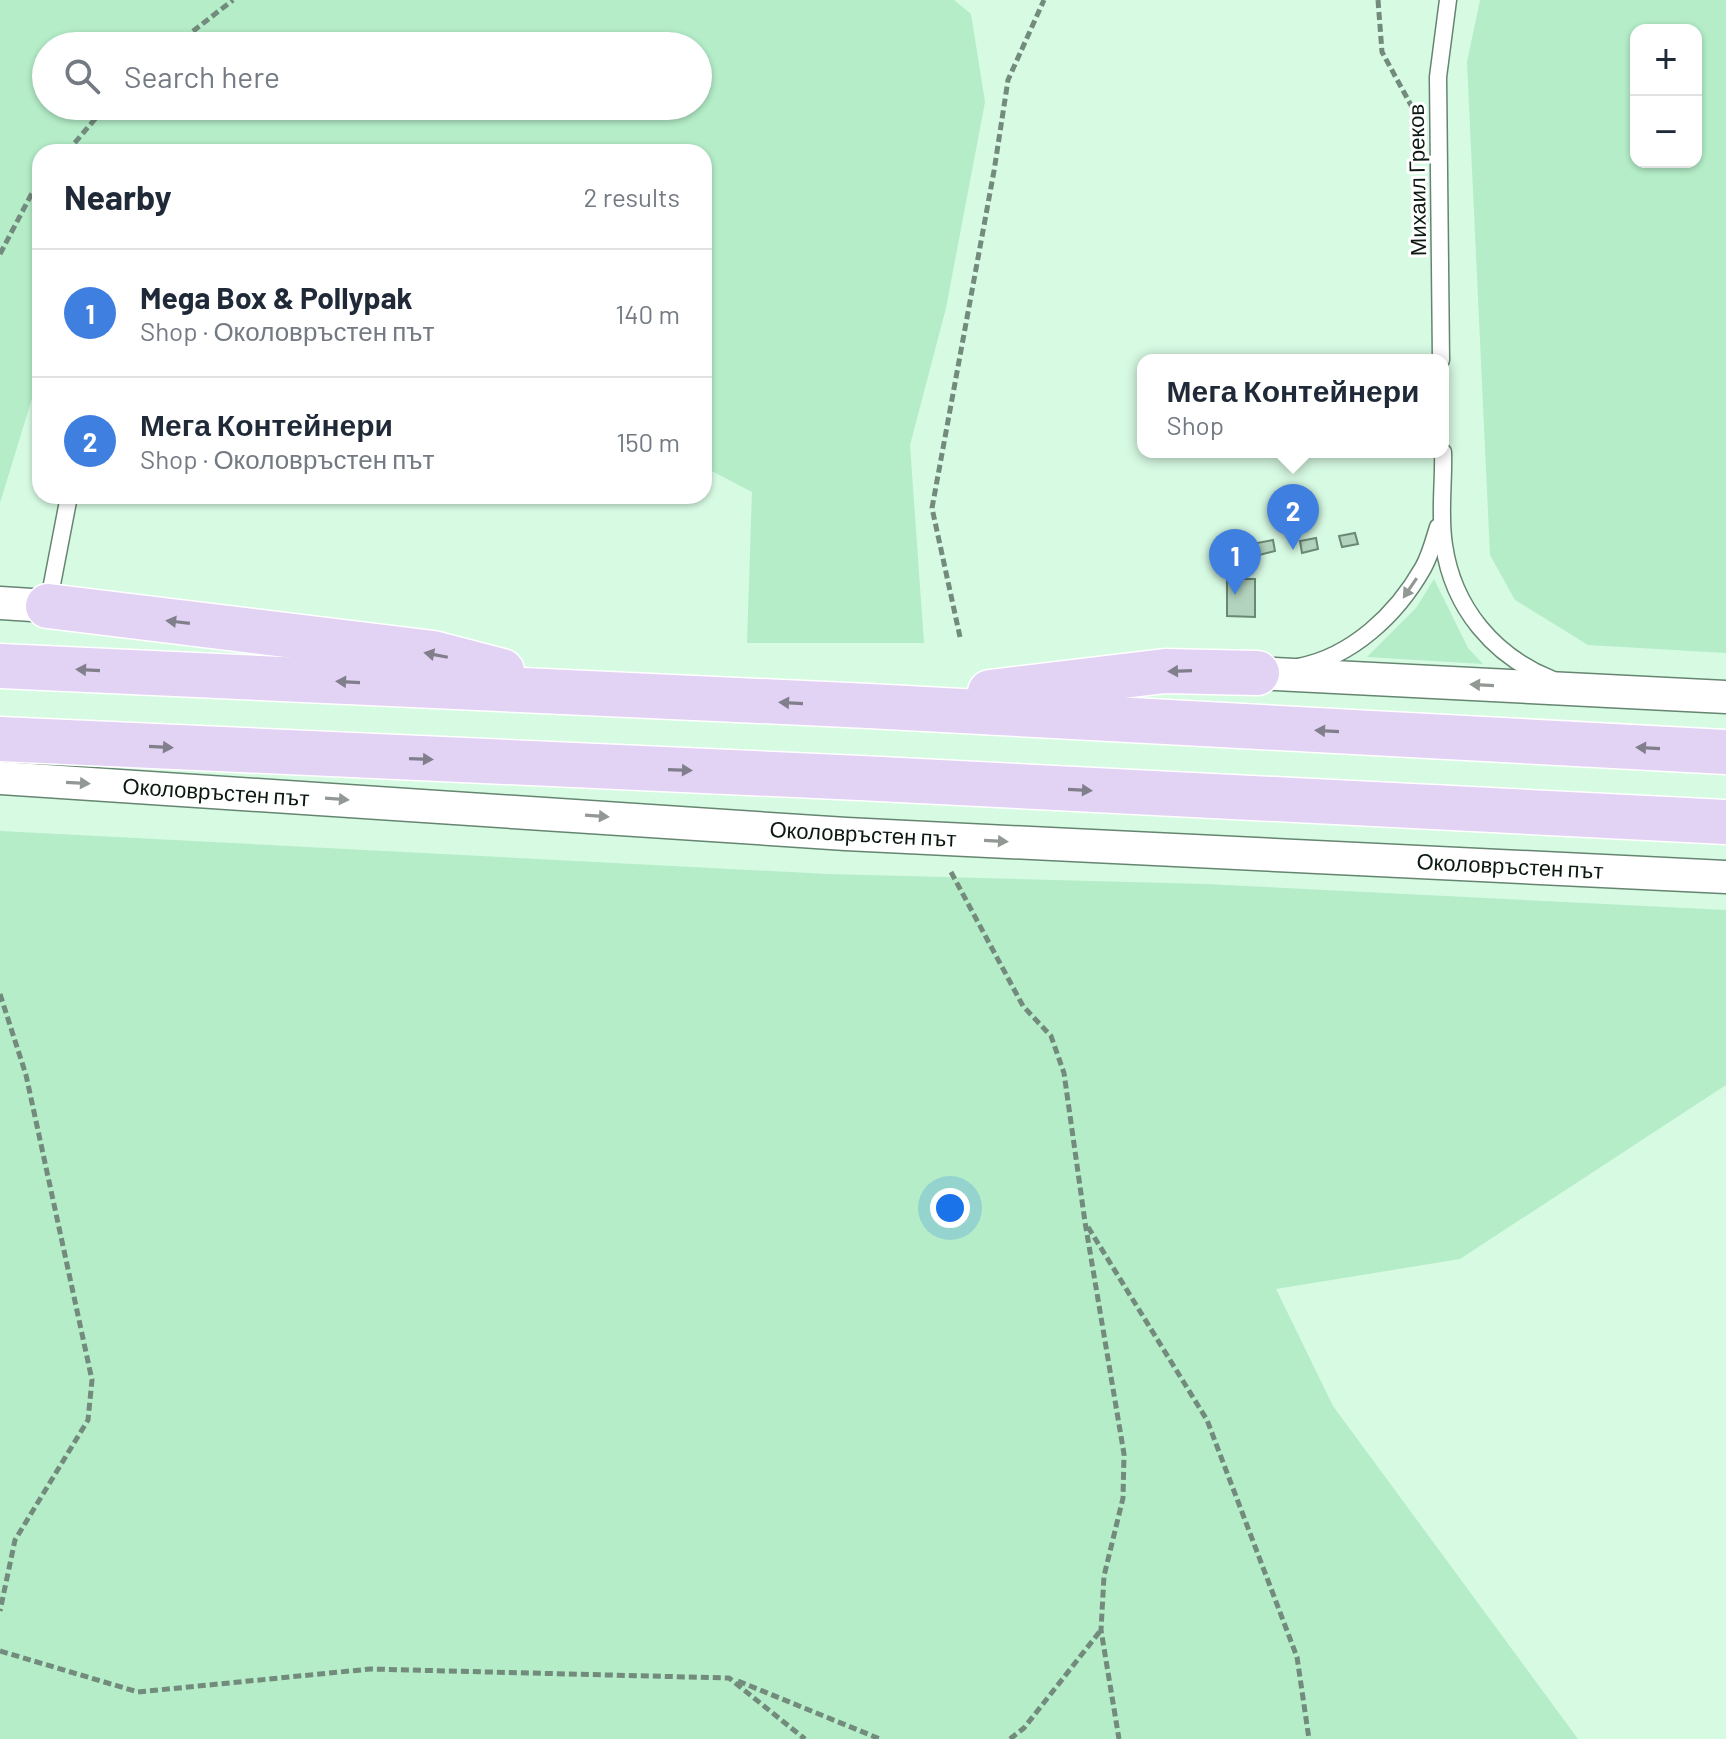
<!DOCTYPE html>
<html lang="en">
<head>
<meta charset="utf-8">
<style>
	body { margin:0; font-family:Barlow,sans-serif; background:#f6f6f7; color:#1f2937 }
	.controls { position:absolute; right:24px; top:24px; display:grid; overflow:hidden; border-radius:16px; box-shadow:0 2px 6px #0004 }
	.controls button { width:72px; height:72px; display:grid; place-items:center; padding:0; border:0; border-bottom:2px solid #e0e1e3; background:#fff; color:#1f2937; font:40px sans-serif }
	.you { position:absolute; left:950px; top:1208px; width:28px; height:28px; margin:-20px; border:6px solid #fff; border-radius:50%; background:#1a73e8; box-shadow:0 0 0 12px #1a73e833 }
	.badge { display:grid; place-items:center; width:52px; height:52px; border-radius:50%; background:#0b8043; color:#fff; font-size:26px; font-weight:700 }
	.pin { position:absolute; translate:-50% -66px; filter:drop-shadow(0 2px 4px #0008) }
	.pin::after { content:''; position:absolute; top:42px; width:28px; height:24px; background:inherit; clip-path:polygon(0 0,100% 0,50% 100%) }
	.popup { position:absolute; left:1137px; top:354px; width:312px; height:104px; box-sizing:border-box; display:grid; place-content:center; border-radius:16px; background:#fff; filter:drop-shadow(0 2px 6px #0005); font-size:26px; white-space:nowrap; color:#747a83 }
	.popup b { font-size:30px; color:#1f2937 }
	.popup::after { content:''; position:absolute; left:50%; top:100%; margin-left:-16px; border:16px solid transparent; border-top-color:#fff }
	.list { margin:0; padding:0; list-style:none }
	h2 { display:flex; justify-content:space-between; align-items:center; height:104px; margin:0; padding:0 32px; font-size:34px }
	h2 small { font-size:26px; font-weight:400; color:#747a83 }
	.list li { display:grid; grid-template-columns:52px 1fr auto; gap:24px; align-items:center; box-sizing:border-box; height:128px; padding:0 32px; border-top:2px solid #e0e1e3 }
	.list b { display:block; font-size:30px; white-space:nowrap }
	.list p { margin:0; font-size:26px; white-space:nowrap; color:#747a83 }
	.list em { font-size:26px; font-style:normal; color:#747a83 }
	.icon { flex:none; width:44px; height:44px; fill:none; stroke:currentColor; stroke-width:2; stroke-linecap:round; stroke-linejoin:round }
	.map { position:relative; flex:none; width:1726px; height:1739px; overflow:hidden }
	.search { position:absolute; background:#fff; box-shadow:0 2px 6px #0004; left:32px; top:32px; width:680px; height:88px; display:flex; align-items:center; gap:20px; box-sizing:border-box; padding:0 28px; border-radius:44px; color:#747a83; font-size:30px }
	.panel { position:absolute; background:#fff; box-shadow:0 2px 6px #0004; left:32px; top:144px; width:680px; height:360px; border-radius:24px }
	.map>svg:first-child { display:block }
	.green { fill:#b4edc8; fill-rule:evenodd }
	.building { fill:#b2d3bd; stroke:#6a8975; stroke-width:2 }
	.lines { fill:none; stroke-linecap:round; stroke-linejoin:round }
	.service-casing { stroke:#668571; stroke-width:19 }
	.minor-casing { stroke:#668571; stroke-width:35 }
	.trunk-casing { stroke:#fff; stroke-width:47 }
	.path { stroke:#738b7c; stroke-width:5; stroke-dasharray:8 4; stroke-linecap:butt }
	.service { stroke:#fff; stroke-width:16 }
	.minor { stroke:#fff; stroke-width:32 }
	.trunk { stroke:#e2d2f3; stroke-width:44 }
	.oneway { fill:#929894 }
	.oneway2 { fill:#827f8d }
	.labels { text-anchor:middle; stroke-width:6; stroke-linejoin:round; paint-order:stroke }
	.street-label { font-size:22px; fill:#0c1911; stroke:#fff }
</style>
</head>
<body>
<div class="map">
<svg width="1726" height="1739" viewBox="0 0 1726 1739">
	<rect width="100%" height="100%" fill="#d7fae3"/>
	<g class="green">
		<path d="M 0,0 L 954,0 L 971,14 L 985,102 L 946,308 L 910,445 L 924,643 L 747,643 L 752,492 L 704,467 L 704,152 L 40,152 L 40,372 L 0,503 ZM 46,46 L 698,46 L 698,106 L 46,106 Z"/>
		<path d="M 1480,0 L 1726,0 L 1726,653 L 1588,645 L 1515,600 L 1490,555 L 1467,62 ZM 1636,30 L 1696,30 L 1696,162 L 1636,162 Z"/>
		<path d="M 1434,579 L 1468,648 L 1483,664 L 1367,657 L 1416,608 Z"/>
		<path d="M 0,831 L 828,874 L 1206,884 L 1726,910 L 1726,1085 L 1460,1259 L 1276,1289 L 1333,1406 L 1578,1739 L 0,1739 Z"/>
	</g>
	<g class="building">
		<path d="M 1355,533 L 1358,544 L 1342,547 L 1339,536 Z"/>
		<path d="M 1316,538 L 1318,549 L 1302,553 L 1300,541 Z"/>
		<path d="M 1273,540 L 1275,551 L 1259,555 L 1257,543 Z"/>
		<path d="M 1227,579 L 1255,579 L 1255,617 L 1227,616 Z"/>
	</g>
	<g class="lines">
		<g class="service-casing">
			<g id="service">
				<path d="M 1441,360 L 1438,77 L 1448,0"/>
				<path d="M 1443,452 C 1444,483 1439,515 1444,545 C 1453,608 1494,656 1551,679"/>
				<path d="M 48,605 L 69,496"/>
				<path d="M 1298,667 C 1352,657 1397,614 1423,568 C 1430,556 1434,540 1438,527"/>
			</g>
		</g>
		<g class="minor-casing">
			<g id="minor">
				<path d="M 0,603 L 48,606"/>
				<path d="M 1257,673 L 1726,697"/>
				<path d="M 0,778 L 846,834 L 1726,877"/>
			</g>
		</g>
		<g class="trunk-casing">
			<g id="trunk">
				<path d="M 48,606 L 433,653 L 502,671"/>
				<path d="M 0,666 L 869,706 L 1726,752"/>
				<path d="M 990,692 L 1165,671 L 1257,673"/>
				<path d="M 0,739 L 860,778 L 1726,822"/>
			</g>
		</g>
		<g class="path">
			<path d="M 1378,0 L 1382,52 L 1412,107"/>
			<path d="M 174,46 L 233,0"/>
			<path d="M 67,152 L 106,106"/>
			<path d="M 0,254 L 31,195 L 40,185"/>
			<path d="M 960,637 L 932,508 L 994,171 L 1008,80 L 1044,0"/>
			<path d="M 951,872 L 1023,1006 L 1051,1036 L 1064,1073 L 1085,1222 L 1124,1454 L 1123,1498 L 1104,1576 L 1101,1630 L 1119,1739"/>
			<path d="M 0,994 L 26,1075 L 92,1380 L 88,1420 L 15,1540 L 0,1611"/>
			<path d="M 1088,1227 L 1207,1420 L 1297,1657 L 1309,1739"/>
			<path d="M 0,1651 L 138,1692 L 370,1669 L 729,1678 L 805,1739"/>
			<path d="M 738,1681 L 880,1739"/>
			<path d="M 1010,1739 L 1024,1728 L 1101,1630"/>
		</g>
		<use href="#service" class="service"/>
		<use href="#minor" class="minor"/>
		<use href="#trunk" class="trunk"/>
	</g>
	<defs><path id="oneway-solid" d="M-6-.8H1V-3.2L6.5 0L1 3.2V.8H-6Z" transform="scale(2)"/></defs>
	<g class="oneway">
		<use href="#oneway-solid" transform="translate(1410 588) rotate(124)"/>
		<use href="#oneway-solid" transform="translate(1482 685) rotate(-177)"/>
		<use href="#oneway-solid" transform="translate(78 783) rotate(3)"/>
		<use href="#oneway-solid" transform="translate(337 799) rotate(4)"/>
		<use href="#oneway-solid" transform="translate(597 816) rotate(4)"/>
		<use href="#oneway-solid" transform="translate(996 841) rotate(3)"/>
	</g>
	<g class="oneway2">
		<use href="#oneway-solid" transform="translate(178 622) rotate(-173)"/>
		<use href="#oneway-solid" transform="translate(436 655) rotate(-169)"/>
		<use href="#oneway-solid" transform="translate(88 670) rotate(-177)"/>
		<use href="#oneway-solid" transform="translate(1180 671) rotate(178)"/>
		<use href="#oneway-solid" transform="translate(348 682) rotate(-177)"/>
		<use href="#oneway-solid" transform="translate(791 703) rotate(-177)"/>
		<use href="#oneway-solid" transform="translate(1327 731) rotate(-177)"/>
		<use href="#oneway-solid" transform="translate(161 747) rotate(3)"/>
		<use href="#oneway-solid" transform="translate(1648 748) rotate(-177)"/>
		<use href="#oneway-solid" transform="translate(421 759) rotate(2)"/>
		<use href="#oneway-solid" transform="translate(680 770) rotate(2)"/>
		<use href="#oneway-solid" transform="translate(1080 790) rotate(3)"/>
	</g>
	<g class="labels">
		<g class="street-label">
			<text transform="translate(1417 180) rotate(-91)" y="8">Михаил Греков</text>
			<text transform="translate(216 792) rotate(4)" y="8">Околовръстен път</text>
			<text transform="translate(863 834) rotate(3)" y="8">Околовръстен път</text>
			<text transform="translate(1510 866) rotate(3)" y="8">Околовръстен път</text>
		</g>
	</g>
</svg>
<div class="controls">
<button>+</button>
<button>−</button>
</div>
<div class="you"></div>
<div class="pin badge" style="left:1235px;top:595px;background:#3f7fe0">1</div>
<div class="pin badge" style="left:1293px;top:550px;background:#3f7fe0">2</div>
<div class="popup"><b>Мега Контейнери</b>Shop</div>
<div class="search"><svg class="icon" aria-label="search" viewBox="0 0 24 24"><circle cx="10" cy="10" r="6"/><path d="M15 15l6 6"/></svg>Search here</div>
<section class="panel">
<h2>Nearby<small>2 results</small></h2>
<ul class="list">
<li><span class="badge" style="background:#3f7fe0">1</span><div><b>Mega Box &amp; Pollypak</b><p>Shop · Околовръстен път</p></div><em>140 m</em></li>
<li><span class="badge" style="background:#3f7fe0">2</span><div><b>Мега Контейнери</b><p>Shop · Околовръстен път</p></div><em>150 m</em></li>
</ul>
</section>
</div>
</body>
</html>
